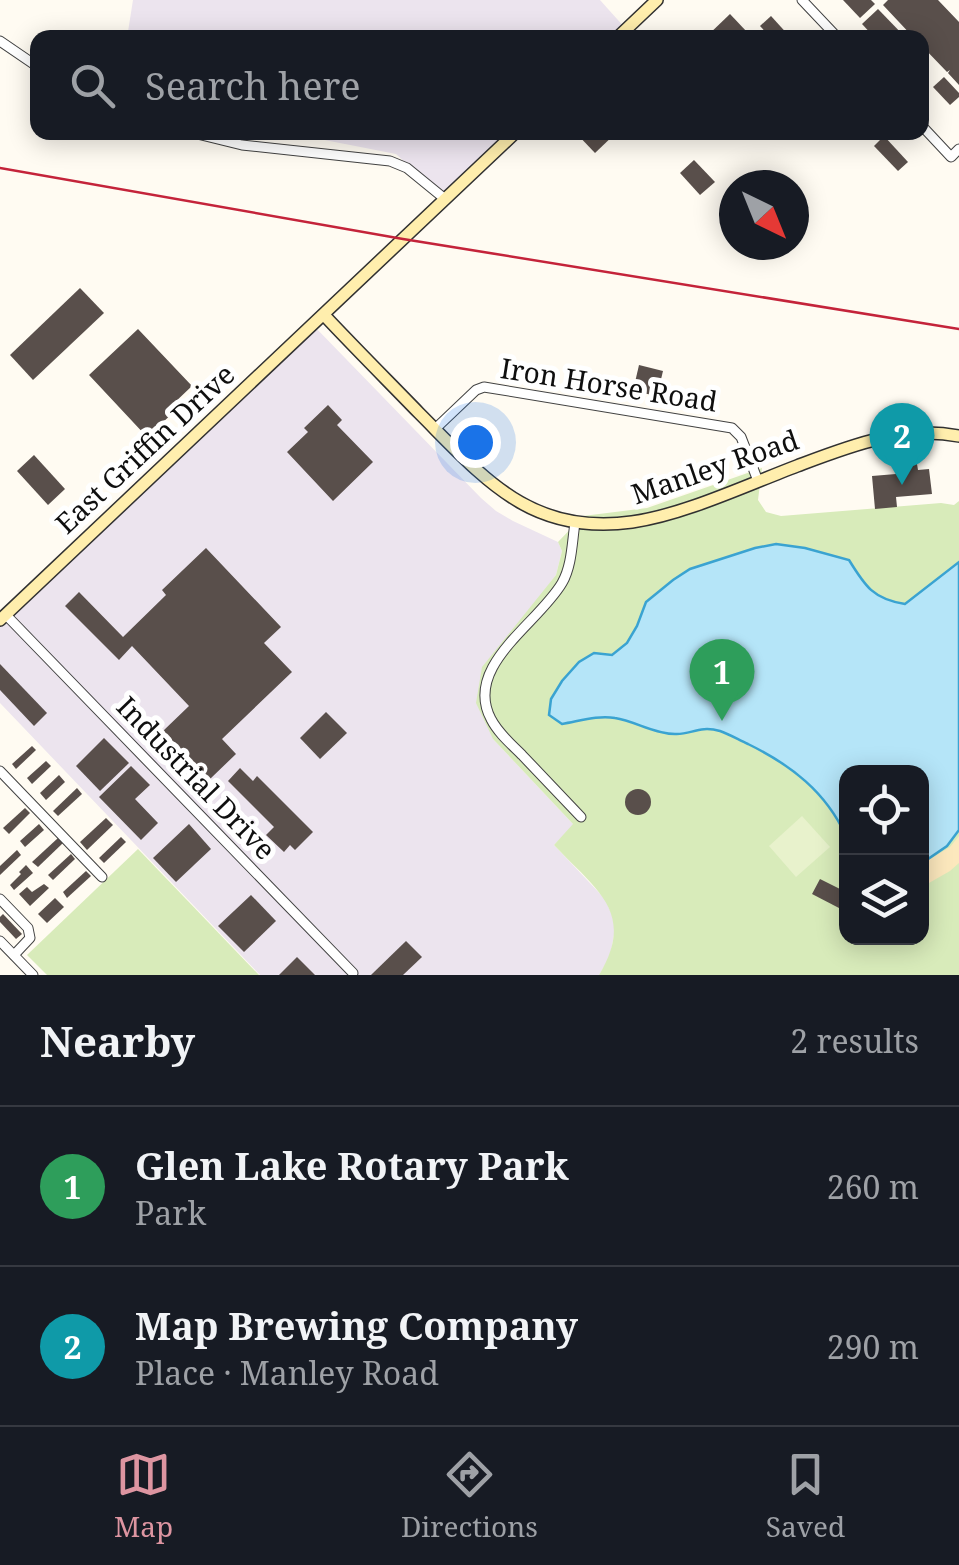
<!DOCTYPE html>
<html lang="en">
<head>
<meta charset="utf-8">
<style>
	body { margin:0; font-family:"Noto Serif",serif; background:#20242c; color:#f1f3f6 }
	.controls { position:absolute; right:30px; bottom:30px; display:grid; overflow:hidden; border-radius:20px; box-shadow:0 5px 25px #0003 }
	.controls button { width:90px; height:90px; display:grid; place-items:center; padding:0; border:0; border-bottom:2px solid #363941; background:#171b24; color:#f1f3f6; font:50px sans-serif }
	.compass { position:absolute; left:719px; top:170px; width:90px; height:90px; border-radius:50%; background:#171b24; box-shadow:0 5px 25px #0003; rotate:137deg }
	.you { position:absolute; left:475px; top:442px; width:35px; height:35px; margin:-25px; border:8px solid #fff; border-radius:50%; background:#1a73e8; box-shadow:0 0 0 15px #1a73e833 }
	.badge { display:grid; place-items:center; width:65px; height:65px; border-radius:50%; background:#dd95a1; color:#fff; font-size:32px; font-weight:700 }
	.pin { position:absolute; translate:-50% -82px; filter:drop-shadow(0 2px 5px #0008) }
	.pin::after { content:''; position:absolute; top:52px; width:35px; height:30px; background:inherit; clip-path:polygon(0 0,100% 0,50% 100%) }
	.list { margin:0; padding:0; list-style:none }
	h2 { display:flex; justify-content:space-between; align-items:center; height:130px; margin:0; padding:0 40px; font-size:42px }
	h2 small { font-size:32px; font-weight:400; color:#9ea1a6 }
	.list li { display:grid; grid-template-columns:65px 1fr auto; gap:30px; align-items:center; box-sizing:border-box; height:160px; padding:0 40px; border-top:2px solid #363941 }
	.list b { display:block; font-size:38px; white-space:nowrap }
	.list p { margin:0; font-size:32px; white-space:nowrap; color:#9ea1a6 }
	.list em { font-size:32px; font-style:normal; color:#9ea1a6 }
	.icon { flex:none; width:55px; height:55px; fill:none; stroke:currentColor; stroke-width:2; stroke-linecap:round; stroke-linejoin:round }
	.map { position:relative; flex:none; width:959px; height:975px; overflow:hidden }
	.search { position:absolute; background:#171b24; box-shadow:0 5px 25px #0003; left:30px; right:30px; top:30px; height:110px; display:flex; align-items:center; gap:25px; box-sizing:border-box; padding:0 35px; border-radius:20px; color:#9ea1a6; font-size:38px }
	.sheet { height:450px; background:#171b24 }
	nav { display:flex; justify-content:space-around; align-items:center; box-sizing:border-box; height:140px; border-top:2px solid #363941; background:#171b24; font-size:28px; color:#9ea1a6 }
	nav a { display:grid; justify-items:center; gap:5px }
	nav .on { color:#dd95a1 }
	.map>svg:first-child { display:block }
	.industrial { fill:#ece4ee }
	.green { fill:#d8ebba; fill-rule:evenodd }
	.sand { fill:#fce8bd }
	.pitch { fill:#e8f2cc }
	.water { fill:#b5e5f8; stroke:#3aa3d1; stroke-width:2.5 }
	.building { fill:#594f4b }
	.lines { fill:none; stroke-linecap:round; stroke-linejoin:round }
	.street-casing { stroke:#424242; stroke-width:11 }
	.secondary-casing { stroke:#313131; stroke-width:14 }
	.street { stroke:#fff; stroke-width:9 }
	.secondary { stroke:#ffeead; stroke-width:11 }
	.rail { stroke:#c4233a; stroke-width:2.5 }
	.labels { text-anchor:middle; stroke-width:10; stroke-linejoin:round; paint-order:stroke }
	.street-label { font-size:28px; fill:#0f0f0f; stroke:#fff }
</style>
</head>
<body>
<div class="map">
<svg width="959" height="975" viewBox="0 0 959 975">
	<rect width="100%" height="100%" fill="#fffbf2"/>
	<g class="industrial">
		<path d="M 133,0 L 600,0 L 626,29 L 617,38 L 127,38 Z"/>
		<path d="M 289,133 L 516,133 L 445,199 L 396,154 Z"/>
		<path d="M 313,325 L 481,498 L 496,511 L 513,521 L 558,542 L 562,551 L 556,575 L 532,607 L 493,739 L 574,825 L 554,845 L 605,899 L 616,924 L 610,957 L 599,975 L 260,975 L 0,703 L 0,621 Z"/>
	</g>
	<g class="green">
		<path d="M 762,468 L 758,500 L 766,512 L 781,516 L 941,503 L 954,505 L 959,501 L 959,975 L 599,975 C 637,912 595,889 554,845 L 573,824 L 493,739 L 476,703 L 482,667 L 556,575 L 562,551 L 558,542 L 583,516 L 647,508 ZM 846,772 L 922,772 L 922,938 L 846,938 Z"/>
		<path d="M 138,849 L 259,975 L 47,975 L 27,955 Z"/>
	</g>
	<path class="sand" d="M 959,836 L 959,863 L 950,871 L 922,887 L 922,864 L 950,847 Z"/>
	<path class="pitch" d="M 802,816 L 830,847 L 796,877 L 769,846 Z"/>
	<path class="water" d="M 776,544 L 805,548 L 849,560 C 865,586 873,599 905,604 L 959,562 L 959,830 L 947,846 L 925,861 L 922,862 L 922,772 L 846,772 L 846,836 C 826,792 791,765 748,744 C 739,740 729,734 720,731 C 699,725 691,735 675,734 C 654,734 635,721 615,718 C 598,715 580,721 562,724 L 549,715 L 551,699 L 562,681 L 579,662 L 594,653 L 612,655 L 627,643 L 637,626 L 646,602 L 673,580 L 690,569 L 755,548 Z"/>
	<g class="building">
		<path d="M 843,0 L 871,0 L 875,4 L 860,18 Z"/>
		<path d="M 888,0 L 938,0 L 959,22 L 959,85 L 948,73 L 950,70 L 947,72 L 922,46 L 922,38 L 914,38 L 883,5 Z"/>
		<path d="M 878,9 L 906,38 L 875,38 L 862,24 Z"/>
		<path d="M 730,14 L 747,32 L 741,38 L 705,38 Z"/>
		<path d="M 771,16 L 791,38 L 771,38 L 760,26 Z"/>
		<path d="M 944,77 L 959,93 L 959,97 L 950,105 L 933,87 Z"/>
		<path d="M 575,132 L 617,132 L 595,153 Z"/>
		<path d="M 884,136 L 908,162 L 898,171 L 874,146 Z"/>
		<path d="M 694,160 L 715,182 L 700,195 L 680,173 Z"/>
		<path d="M 80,288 L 104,313 L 33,380 L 10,355 Z"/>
		<path d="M 138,329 L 192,386 L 172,405 L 176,410 L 147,437 L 89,375 Z"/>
		<path d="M 639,365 L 663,371 L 657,396 L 633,391 Z"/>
		<path d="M 328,405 L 342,420 L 337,425 L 373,462 L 333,501 L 287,452 L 308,432 L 304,428 Z"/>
		<path d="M 34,455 L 65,489 L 48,505 L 17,471 Z"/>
		<path d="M 917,464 L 918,470 L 929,469 L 932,494 L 896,497 L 897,507 L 875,509 L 872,476 L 908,473 L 909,465 Z"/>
		<path d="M 206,548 L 281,627 L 264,643 L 292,672 L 222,739 L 236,754 L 210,779 L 163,731 L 189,706 L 132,646 L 119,660 L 65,606 L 79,592 L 123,637 L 166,595 L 162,590 Z"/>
		<path d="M 0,664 L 47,713 L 34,726 L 0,690 Z"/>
		<path d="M 326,712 L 347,733 L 320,759 L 300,738 Z"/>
		<path d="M 104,738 L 129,763 L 100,791 L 76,766 Z"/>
		<path d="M 32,746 L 36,750 L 16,769 L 12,764 Z"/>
		<path d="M 46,761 L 51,766 L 32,784 L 27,778 Z"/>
		<path d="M 131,766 L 150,785 L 135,799 L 158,823 L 141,840 L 99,797 Z"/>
		<path d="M 240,768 L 253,781 L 257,776 L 313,832 L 295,850 L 290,845 L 284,852 L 266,835 L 274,827 L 228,781 Z"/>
		<path d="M 59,775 L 65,782 L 46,800 L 40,793 Z"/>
		<path d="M 77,788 L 82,794 L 58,816 L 53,811 Z"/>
		<circle cx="638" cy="802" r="13"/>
		<path d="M 25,808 L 30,813 L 9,834 L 3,828 Z"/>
		<path d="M 106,818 L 113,825 L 87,850 L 80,842 Z"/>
		<path d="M 39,824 L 44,830 L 25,847 L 20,841 Z"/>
		<path d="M 189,824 L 211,849 L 176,882 L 153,858 Z"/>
		<path d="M 121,837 L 126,842 L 104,863 L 99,858 Z"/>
		<path d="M 58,838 L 63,843 L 38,867 L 32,862 Z"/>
		<path d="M 17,850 L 21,855 L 0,875 L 0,866 Z"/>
		<path d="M 71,854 L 75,859 L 53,880 L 48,875 Z"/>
		<path d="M 26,865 L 33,873 L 14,890 L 10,885 L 21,874 L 19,872 Z"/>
		<path d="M 86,871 L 91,876 L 67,898 L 63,892 Z"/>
		<path d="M 820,879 L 846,892 L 839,908 L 812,894 Z"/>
		<path d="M 44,884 L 49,888 L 30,906 L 19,894 L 27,887 L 32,892 Z"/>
		<path d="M 251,895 L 276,921 L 244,952 L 218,926 Z"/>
		<path d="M 55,898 L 64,907 L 47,923 L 38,914 Z"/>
		<path d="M 3,914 L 22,934 L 16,939 L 0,922 L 0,917 Z"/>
		<path d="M 406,941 L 422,957 L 403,975 L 371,975 Z"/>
		<path d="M 297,957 L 315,975 L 279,975 Z"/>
	</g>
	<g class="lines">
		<g class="street-casing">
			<g id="street">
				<path d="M 802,0 L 838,38"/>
				<path d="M 0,41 L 38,67"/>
				<path d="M 922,126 L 951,157 L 959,149"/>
				<path d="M 189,132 L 242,145 L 390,161 L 407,168 L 445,199"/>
				<path d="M 435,429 L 476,390 L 484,387 L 732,428 L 741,437 L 758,481"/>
				<path d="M 575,523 C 572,542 572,566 562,583 C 538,624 463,666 491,719 C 498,733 511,744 522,755 C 541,775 561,796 581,817"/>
				<path d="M 6,615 L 353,973"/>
				<path d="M 0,771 L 102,877"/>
				<path d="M 0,899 L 28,928 L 30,938 L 14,955"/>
				<path d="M 0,941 L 33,975"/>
			</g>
		</g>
		<g class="secondary-casing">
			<g id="secondary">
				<path d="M 617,38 L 657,0"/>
				<path d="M 324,315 C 355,348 387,380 419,413 C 484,478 530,536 632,522 C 683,515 747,485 797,466 C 850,446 902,425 959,436"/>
				<path d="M 0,620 L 516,132"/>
			</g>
		</g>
		<use href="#street" class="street"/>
		<use href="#secondary" class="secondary"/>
		<path class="rail" d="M 0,168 L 403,239 L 959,329"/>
	</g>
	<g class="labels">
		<g class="street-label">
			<text transform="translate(609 385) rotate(9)" y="10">Iron Horse Road</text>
			<text transform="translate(145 449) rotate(-43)" y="10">East Griffin Drive</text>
			<text transform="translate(715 467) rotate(-19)" y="10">Manley Road</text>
			<text transform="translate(196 778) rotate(46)" y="10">Industrial Drive</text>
		</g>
	</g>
</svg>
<div class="controls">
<button><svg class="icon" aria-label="locate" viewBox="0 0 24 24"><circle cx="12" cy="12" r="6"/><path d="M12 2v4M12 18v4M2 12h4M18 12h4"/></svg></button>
<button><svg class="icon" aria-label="layers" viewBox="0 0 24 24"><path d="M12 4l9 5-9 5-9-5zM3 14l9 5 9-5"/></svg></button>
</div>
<svg class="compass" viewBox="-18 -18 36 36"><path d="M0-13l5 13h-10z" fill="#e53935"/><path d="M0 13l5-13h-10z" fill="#9ea1a6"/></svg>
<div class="you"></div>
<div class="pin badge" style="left:722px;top:721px;background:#2e9e5b">1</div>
<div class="pin badge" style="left:902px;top:485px;background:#0f9aa8">2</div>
<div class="search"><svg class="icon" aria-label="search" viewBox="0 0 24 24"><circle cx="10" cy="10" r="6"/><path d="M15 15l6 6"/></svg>Search here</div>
</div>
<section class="sheet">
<h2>Nearby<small>2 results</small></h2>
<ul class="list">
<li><span class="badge" style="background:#2e9e5b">1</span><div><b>Glen Lake Rotary Park</b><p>Park</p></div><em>260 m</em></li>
<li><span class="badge" style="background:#0f9aa8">2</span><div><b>Map Brewing Company</b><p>Place · Manley Road</p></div><em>290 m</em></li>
</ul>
</section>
<nav>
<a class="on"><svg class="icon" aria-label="map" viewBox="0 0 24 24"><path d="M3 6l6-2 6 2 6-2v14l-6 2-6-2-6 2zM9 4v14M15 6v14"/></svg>Map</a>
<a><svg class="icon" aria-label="directions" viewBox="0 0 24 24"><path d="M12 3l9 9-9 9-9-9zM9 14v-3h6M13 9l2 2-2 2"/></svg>Directions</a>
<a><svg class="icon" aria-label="saved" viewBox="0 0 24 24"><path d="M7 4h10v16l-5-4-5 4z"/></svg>Saved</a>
</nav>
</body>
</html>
